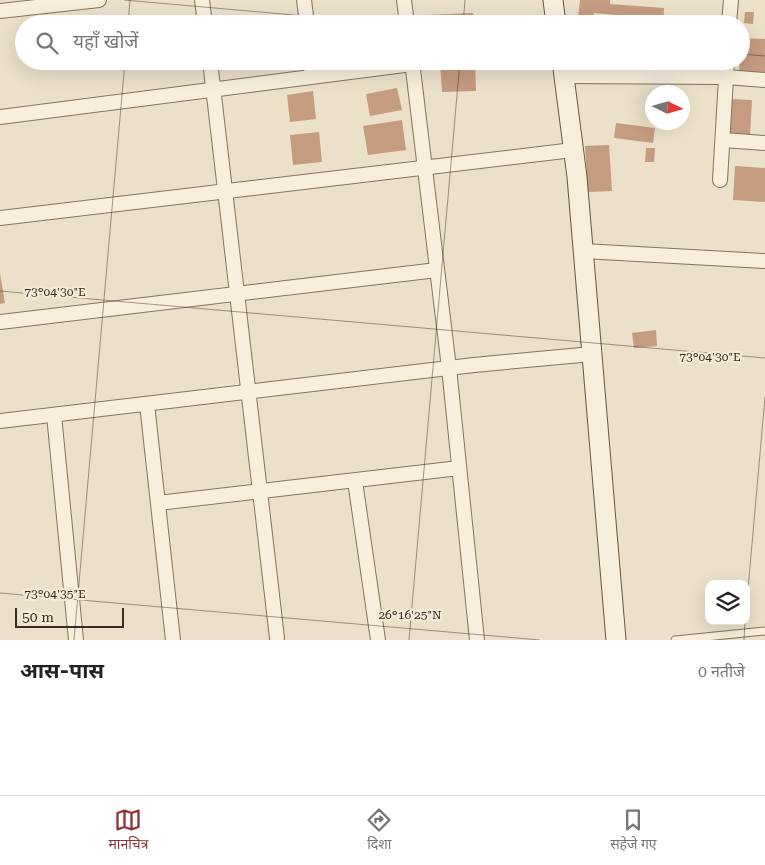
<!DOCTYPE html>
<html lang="hi">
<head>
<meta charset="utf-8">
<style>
	body { margin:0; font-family:"Roboto Serif","Noto Sans Devanagari",serif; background:#f2f2f2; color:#222 }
	.controls { position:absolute; right:15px; bottom:15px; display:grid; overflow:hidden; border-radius:10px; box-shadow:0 5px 20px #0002 }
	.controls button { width:45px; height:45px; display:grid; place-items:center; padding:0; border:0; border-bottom:1px solid #e0e0e0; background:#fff; color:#222; font:25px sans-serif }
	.compass { position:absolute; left:645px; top:85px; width:45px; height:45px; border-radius:50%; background:#fff; box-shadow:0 5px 20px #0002; rotate:95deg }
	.scale { position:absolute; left:15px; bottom:12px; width:109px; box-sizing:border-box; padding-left:5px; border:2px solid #382b21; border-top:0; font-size:14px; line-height:18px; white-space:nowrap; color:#382b21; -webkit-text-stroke:4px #f3ebd8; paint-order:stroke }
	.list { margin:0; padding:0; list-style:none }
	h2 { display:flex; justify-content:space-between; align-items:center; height:65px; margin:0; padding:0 20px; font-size:21px }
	h2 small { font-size:16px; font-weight:400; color:#767676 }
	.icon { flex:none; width:28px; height:28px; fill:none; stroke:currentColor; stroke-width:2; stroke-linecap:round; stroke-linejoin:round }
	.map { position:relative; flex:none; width:765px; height:640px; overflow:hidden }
	.search { position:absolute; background:#fff; box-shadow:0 5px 20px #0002; left:15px; right:15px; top:15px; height:55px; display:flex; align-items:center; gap:12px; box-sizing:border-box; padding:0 18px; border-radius:28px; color:#767676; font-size:19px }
	.sheet { height:155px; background:#fff }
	nav { display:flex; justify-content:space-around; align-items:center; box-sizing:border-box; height:70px; border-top:1px solid #e0e0e0; background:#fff; font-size:14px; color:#767676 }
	nav a { display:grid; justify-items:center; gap:2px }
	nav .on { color:#913337 }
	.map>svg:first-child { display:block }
	.building { fill:#c69c81 }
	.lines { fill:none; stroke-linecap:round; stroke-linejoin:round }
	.lane-casing { stroke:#86735f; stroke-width:9 }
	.street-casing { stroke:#86735f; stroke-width:16 }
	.secondary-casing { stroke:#685442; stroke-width:21 }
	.lane { stroke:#f7eedb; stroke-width:7 }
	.street { stroke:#f7eedb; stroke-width:14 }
	.secondary { stroke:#f7eedb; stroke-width:19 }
	.ticks { fill:none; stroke:#382b21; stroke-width:1; stroke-opacity:0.45 }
	.ticks-label { font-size:12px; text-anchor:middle; fill:#382b21; stroke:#f3ebd8; stroke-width:4.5; stroke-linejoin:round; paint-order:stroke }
</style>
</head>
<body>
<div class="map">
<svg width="765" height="640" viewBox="0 0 765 640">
	<rect width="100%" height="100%" fill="#ebe0c9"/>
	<g class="building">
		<path d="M 580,0 L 610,0 L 610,4 L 664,8 L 663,24 L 615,21 L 616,15 L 594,13 L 594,20 L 578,18 Z"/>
		<path d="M 745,12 L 754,12 L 753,24 L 744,23 Z"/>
		<path d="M 473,13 L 474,24 L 426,24 L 426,15 Z"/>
		<path d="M 741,38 L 765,39 L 765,73 L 739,72 Z"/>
		<path d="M 440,61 L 475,61 L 476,91 L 442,92 Z"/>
		<path d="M 397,88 L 402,110 L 370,116 L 366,94 Z"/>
		<path d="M 313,91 L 316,119 L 290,122 L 287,95 Z"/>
		<path d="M 732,99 L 752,100 L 750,137 L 730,136 Z"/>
		<path d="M 402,120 L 406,150 L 368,155 L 363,126 Z"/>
		<path d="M 616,123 L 655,128 L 653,143 L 614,138 Z"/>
		<path d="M 319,132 L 322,162 L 293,165 L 290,135 Z"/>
		<path d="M 609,145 L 612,191 L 588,192 L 585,146 Z"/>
		<path d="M 646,148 L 655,148 L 654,162 L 645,162 Z"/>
		<path d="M 735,166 L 765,168 L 765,202 L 733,200 Z"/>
		<path d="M 0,273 L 5,303 L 0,304 Z"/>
		<path d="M 656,330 L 657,346 L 634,348 L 632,333 Z"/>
	</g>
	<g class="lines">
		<g class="lane-casing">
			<path id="lane" d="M 675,640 L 765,631"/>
		</g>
		<g class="street-casing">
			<g id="street">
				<path d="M 202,0 L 205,24"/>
				<path d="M 304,0 L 307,24"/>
				<path d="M 404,0 L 407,24"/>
				<path d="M 0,11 L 99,0"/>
				<path d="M 729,24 L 731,0"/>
				<path d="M 210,61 L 277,638"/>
				<path d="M 311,61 L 312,76"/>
				<path d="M 412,61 L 449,368 L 477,640"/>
				<path d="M 564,76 L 726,77 L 765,80"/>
				<path d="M 0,117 L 412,64"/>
				<path d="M 723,140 L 765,143"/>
				<path d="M 720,180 L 727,61"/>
				<path d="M 0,218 L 573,150"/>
				<path d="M 583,251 L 765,261"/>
				<path d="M 0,322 L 437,270"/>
				<path d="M 147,404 L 173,640"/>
				<path d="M 54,415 L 76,640"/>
				<path d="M 0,421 L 474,365 L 592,354"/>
				<path d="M 355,481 L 378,640"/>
				<path d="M 158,503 L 459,468"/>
			</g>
		</g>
		<g class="secondary-casing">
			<g id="secondary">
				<path d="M 553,0 L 556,24"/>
				<path d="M 562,61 L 577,177 L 616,640"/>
			</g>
		</g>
		<use href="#lane" class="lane"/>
		<use href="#street" class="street"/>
		<use href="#secondary" class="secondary"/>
	</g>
	<path class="ticks" d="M 124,0 L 396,24M 128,24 L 130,0M 463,24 L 465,0M 741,54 L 765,56M 0,291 L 765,358M 0,593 L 540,640M 746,612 L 765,397M 74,640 L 125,61M 409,640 L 460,61M 744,640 L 745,621"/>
	<g class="ticks-label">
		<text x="55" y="296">73°04'30"E</text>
		<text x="710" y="361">73°04'30"E</text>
		<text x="55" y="598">73°04'35"E</text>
		<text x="410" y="619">26°16'25"N</text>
	</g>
</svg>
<div class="controls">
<button><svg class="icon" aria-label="layers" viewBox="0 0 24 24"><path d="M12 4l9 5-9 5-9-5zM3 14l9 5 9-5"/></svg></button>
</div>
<svg class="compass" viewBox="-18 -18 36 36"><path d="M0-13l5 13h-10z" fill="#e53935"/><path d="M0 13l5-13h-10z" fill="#767676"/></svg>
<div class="scale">50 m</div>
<div class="search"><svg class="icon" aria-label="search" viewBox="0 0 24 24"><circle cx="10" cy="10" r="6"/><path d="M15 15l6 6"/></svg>यहाँ खोजें</div>
</div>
<section class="sheet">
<h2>आस-पास<small>0 नतीजे</small></h2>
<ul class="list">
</ul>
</section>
<nav>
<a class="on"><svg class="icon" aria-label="map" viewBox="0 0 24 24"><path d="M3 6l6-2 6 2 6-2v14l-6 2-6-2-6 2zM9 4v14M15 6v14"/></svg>मानचित्र</a>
<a><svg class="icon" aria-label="directions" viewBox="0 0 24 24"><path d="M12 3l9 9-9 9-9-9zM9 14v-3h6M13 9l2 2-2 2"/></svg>दिशा</a>
<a><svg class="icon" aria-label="saved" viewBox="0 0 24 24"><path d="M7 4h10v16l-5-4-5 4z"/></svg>सहेजे गए</a>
</nav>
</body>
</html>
